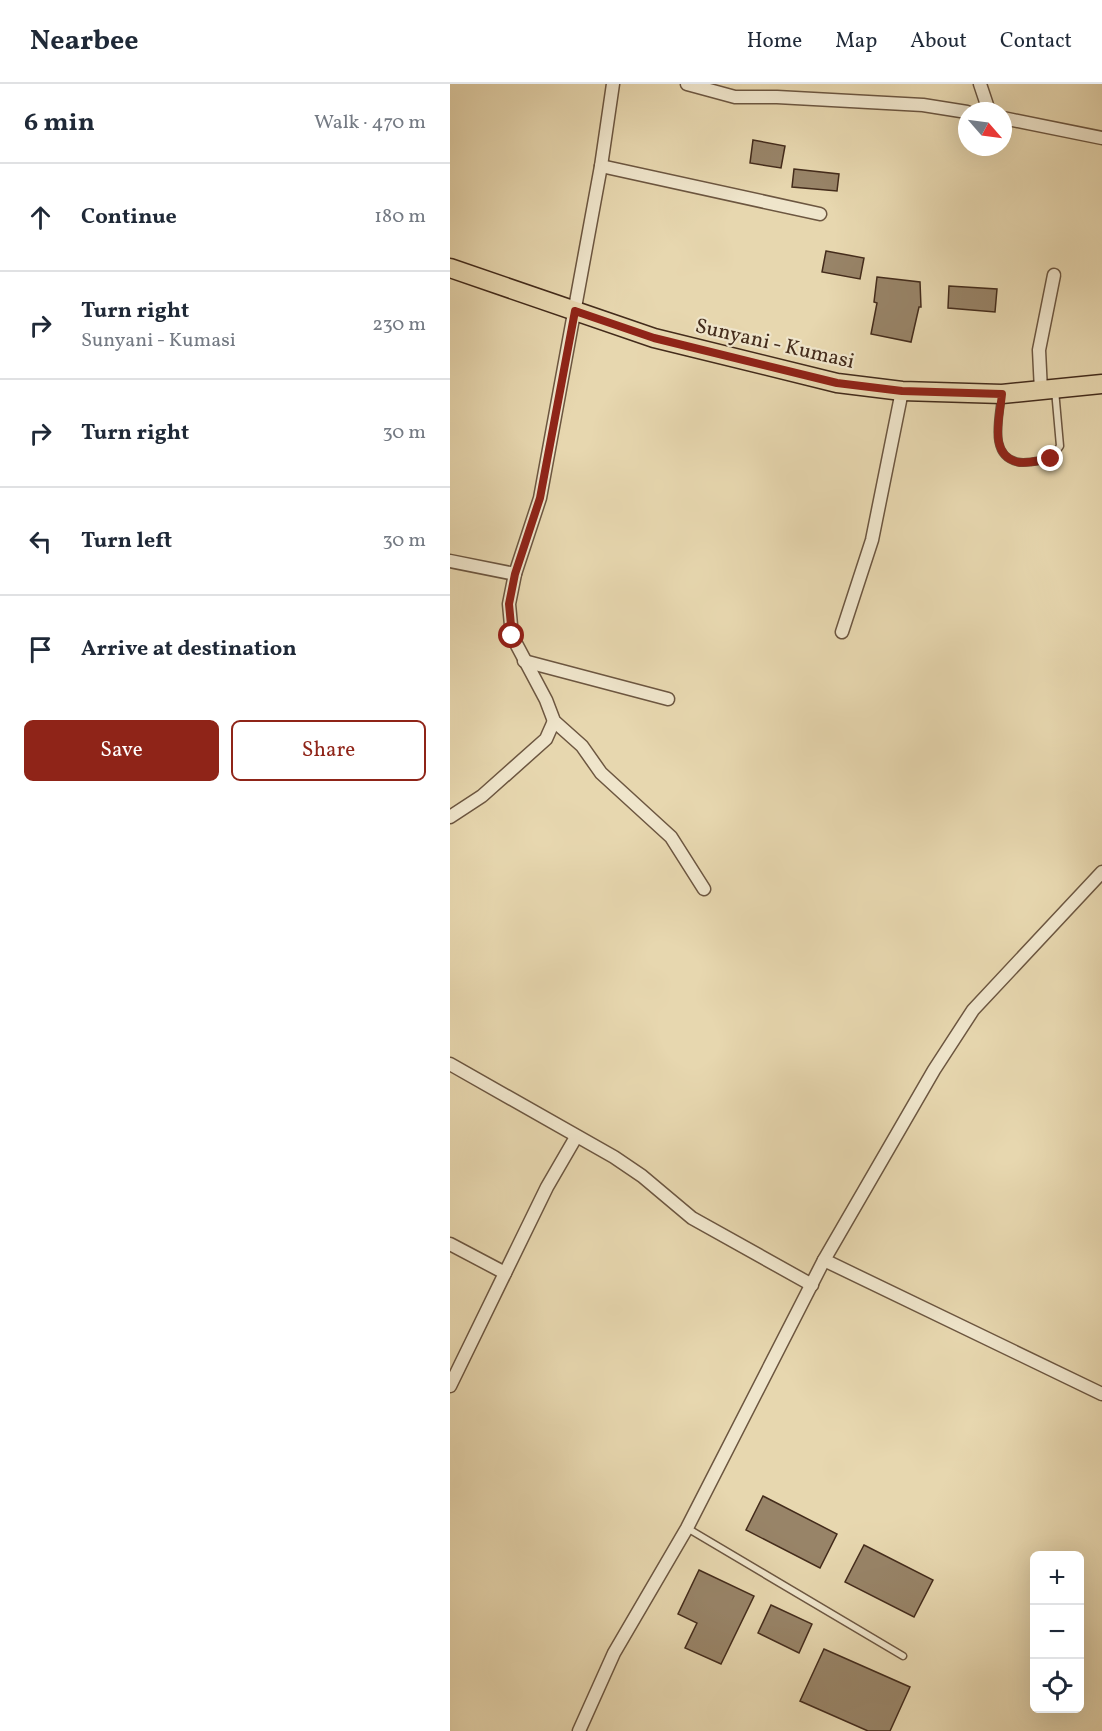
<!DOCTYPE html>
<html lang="en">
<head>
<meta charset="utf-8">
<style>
	body { margin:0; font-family:Vollkorn,serif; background:#f2f2f3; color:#1f2937 }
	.controls { position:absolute; right:18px; bottom:18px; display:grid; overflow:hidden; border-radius:9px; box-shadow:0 6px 24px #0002 }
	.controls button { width:54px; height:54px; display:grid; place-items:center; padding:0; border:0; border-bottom:2px solid #e0e1e3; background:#fff; color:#1f2937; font:30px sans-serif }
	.compass { position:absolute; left:508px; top:18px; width:54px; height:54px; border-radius:50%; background:#fff; box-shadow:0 6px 24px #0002; rotate:118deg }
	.stop { position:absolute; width:18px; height:18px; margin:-14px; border:4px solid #8f2418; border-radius:50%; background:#fff }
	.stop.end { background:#8f2418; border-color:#fff; box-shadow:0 2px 6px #0008 }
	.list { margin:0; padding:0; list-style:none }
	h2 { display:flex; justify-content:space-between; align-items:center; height:78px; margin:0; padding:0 24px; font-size:26px }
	h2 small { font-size:20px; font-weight:400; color:#747a83 }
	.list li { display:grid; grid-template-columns:39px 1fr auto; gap:18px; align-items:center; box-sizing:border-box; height:108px; padding:0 24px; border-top:2px solid #e0e1e3 }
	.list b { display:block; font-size:22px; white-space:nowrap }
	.list p { margin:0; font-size:20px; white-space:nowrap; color:#747a83 }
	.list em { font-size:20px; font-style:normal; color:#747a83 }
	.actions { display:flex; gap:12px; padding:18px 24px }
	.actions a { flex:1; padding:14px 0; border:2px solid #8f2418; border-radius:9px; text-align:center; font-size:21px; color:#8f2418 }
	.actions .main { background:#8f2418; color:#fff }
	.icon { flex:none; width:33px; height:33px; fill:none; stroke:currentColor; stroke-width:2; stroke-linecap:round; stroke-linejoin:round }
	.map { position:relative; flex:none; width:652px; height:1647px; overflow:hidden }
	header { display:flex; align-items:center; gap:36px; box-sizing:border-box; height:84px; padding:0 30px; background:#fff; border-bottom:2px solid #e0e1e3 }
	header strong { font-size:28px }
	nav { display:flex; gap:33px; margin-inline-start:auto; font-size:21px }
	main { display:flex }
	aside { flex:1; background:#fff }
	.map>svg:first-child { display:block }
	.building { fill:#988468; stroke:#432b1b; stroke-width:1.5 }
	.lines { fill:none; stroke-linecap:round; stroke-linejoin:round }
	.service-casing { stroke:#6c5640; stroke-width:9 }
	.minor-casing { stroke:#6c5640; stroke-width:15 }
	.primary-casing { stroke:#432b1b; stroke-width:21 }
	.service { stroke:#efe5cb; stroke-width:6 }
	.minor { stroke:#efe5cb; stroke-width:12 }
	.primary { stroke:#e7d7af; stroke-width:18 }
	.route { stroke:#8f2418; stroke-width:8 }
	.labels { text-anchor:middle; stroke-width:4.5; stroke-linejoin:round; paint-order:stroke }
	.street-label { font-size:21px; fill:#432b1b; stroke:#efe5cb }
</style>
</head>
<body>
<header>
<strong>Nearbee</strong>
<nav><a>Home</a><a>Map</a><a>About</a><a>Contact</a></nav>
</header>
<main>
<aside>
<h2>6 min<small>Walk · 470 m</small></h2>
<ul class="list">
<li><svg class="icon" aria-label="ahead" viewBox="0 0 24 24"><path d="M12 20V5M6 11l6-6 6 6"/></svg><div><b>Continue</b></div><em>180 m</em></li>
<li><svg class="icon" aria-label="right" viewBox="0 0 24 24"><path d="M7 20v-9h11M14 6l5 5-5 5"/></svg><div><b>Turn right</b><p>Sunyani - Kumasi</p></div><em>230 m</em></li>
<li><svg class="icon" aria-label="right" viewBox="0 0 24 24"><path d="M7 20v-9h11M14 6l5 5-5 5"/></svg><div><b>Turn right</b></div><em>30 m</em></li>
<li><svg class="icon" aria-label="left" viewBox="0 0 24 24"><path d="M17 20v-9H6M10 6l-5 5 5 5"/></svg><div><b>Turn left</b></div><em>30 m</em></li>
<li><svg class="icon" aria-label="arrive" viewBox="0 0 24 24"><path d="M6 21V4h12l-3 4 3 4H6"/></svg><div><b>Arrive at destination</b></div></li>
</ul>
<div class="actions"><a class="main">Save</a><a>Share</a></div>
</aside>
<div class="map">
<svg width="652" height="1647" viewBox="0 0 652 1647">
	<rect width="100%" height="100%" fill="#e7d7af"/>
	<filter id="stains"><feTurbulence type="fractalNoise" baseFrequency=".00333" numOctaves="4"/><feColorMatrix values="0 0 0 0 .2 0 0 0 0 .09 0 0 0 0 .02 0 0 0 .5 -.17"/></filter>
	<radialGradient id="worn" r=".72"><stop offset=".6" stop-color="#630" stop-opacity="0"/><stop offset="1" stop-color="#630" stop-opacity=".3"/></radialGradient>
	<g class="building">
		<path d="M 303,56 L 335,62 L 331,84 L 300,79 Z"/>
		<path d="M 344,85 L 389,90 L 387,107 L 342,103 Z"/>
		<path d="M 376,167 L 414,174 L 410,195 L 372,188 Z"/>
		<path d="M 427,193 L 470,198 L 471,223 L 469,223 L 461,258 L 421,250 L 427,219 L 424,218 Z"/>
		<path d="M 499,202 L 547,205 L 545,228 L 498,224 Z"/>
		<path d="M 313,1412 L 387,1450 L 370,1484 L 296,1446 Z"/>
		<path d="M 414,1461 L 483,1496 L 464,1533 L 395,1498 Z"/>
		<path d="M 249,1486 L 304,1512 L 271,1580 L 235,1564 L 247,1539 L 228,1530 Z"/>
		<path d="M 321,1521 L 362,1540 L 349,1569 L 308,1549 Z"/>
		<path d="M 374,1565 L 460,1603 L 440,1647 L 418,1647 L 350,1617 Z"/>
	</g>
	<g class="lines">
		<g class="service-casing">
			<g id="service">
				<path d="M 551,313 C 550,333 538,372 568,378 C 577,380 591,376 601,375 L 610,362 L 605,306"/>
				<path d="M 237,1444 L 453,1572"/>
			</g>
		</g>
		<g class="minor-casing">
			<g id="minor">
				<path d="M 163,0 L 151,82 L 90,414 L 65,490 L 59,520 L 62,552 L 96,616 L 104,637 L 132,662 L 151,689 L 221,753 L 254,805"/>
				<path d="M 237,0 L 285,13 L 327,13 L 473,21 L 517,28"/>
				<path d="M 530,0 L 539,27"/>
				<path d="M 553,34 L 652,54"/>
				<path d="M 151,82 L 370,130"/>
				<path d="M 591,307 L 589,266 L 604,191"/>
				<path d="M 0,477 L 65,490"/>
				<path d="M 392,548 L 422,456 L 452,307"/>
				<path d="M 74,577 L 218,615"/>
				<path d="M 0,733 L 32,712 L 96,655 L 104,637"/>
				<path d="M 0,980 L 164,1073 L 192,1092 L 242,1134 L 362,1201"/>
				<path d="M 0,1160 L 55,1189"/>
				<path d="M 374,1176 L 652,1310"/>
				<path d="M 0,1302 L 97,1103 L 126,1053"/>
				<path d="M 129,1647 L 164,1569 L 237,1444 L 374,1176 L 484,986 L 523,926 L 652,788"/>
			</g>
		</g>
		<g class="primary-casing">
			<path id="primary" d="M 0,184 L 204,254 L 387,299 L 452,307 L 552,310 L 652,300"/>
		</g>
		<use href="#service" class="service"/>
		<use href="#minor" class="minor"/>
		<use href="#primary" class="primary"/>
	</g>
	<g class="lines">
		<path class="route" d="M 62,552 L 59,520 L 65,490 L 90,414 L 125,227 L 204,254 L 387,299 L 452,307 L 552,310 C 550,332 538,370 567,378 C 576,380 591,376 601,375"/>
	</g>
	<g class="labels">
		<g class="street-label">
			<text transform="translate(325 259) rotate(13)" y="7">Sunyani - Kumasi</text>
		</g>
	</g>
	<rect width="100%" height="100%" filter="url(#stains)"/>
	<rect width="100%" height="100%" fill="url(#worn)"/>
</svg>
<div class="controls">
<button>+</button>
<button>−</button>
<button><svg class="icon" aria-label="locate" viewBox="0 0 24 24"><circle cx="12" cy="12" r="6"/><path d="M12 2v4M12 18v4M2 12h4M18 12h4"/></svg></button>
</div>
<svg class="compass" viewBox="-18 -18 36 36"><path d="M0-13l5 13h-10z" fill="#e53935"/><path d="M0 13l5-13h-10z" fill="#747a83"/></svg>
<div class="stop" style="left:62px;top:552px"></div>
<div class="stop end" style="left:601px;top:375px"></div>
</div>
</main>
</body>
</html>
